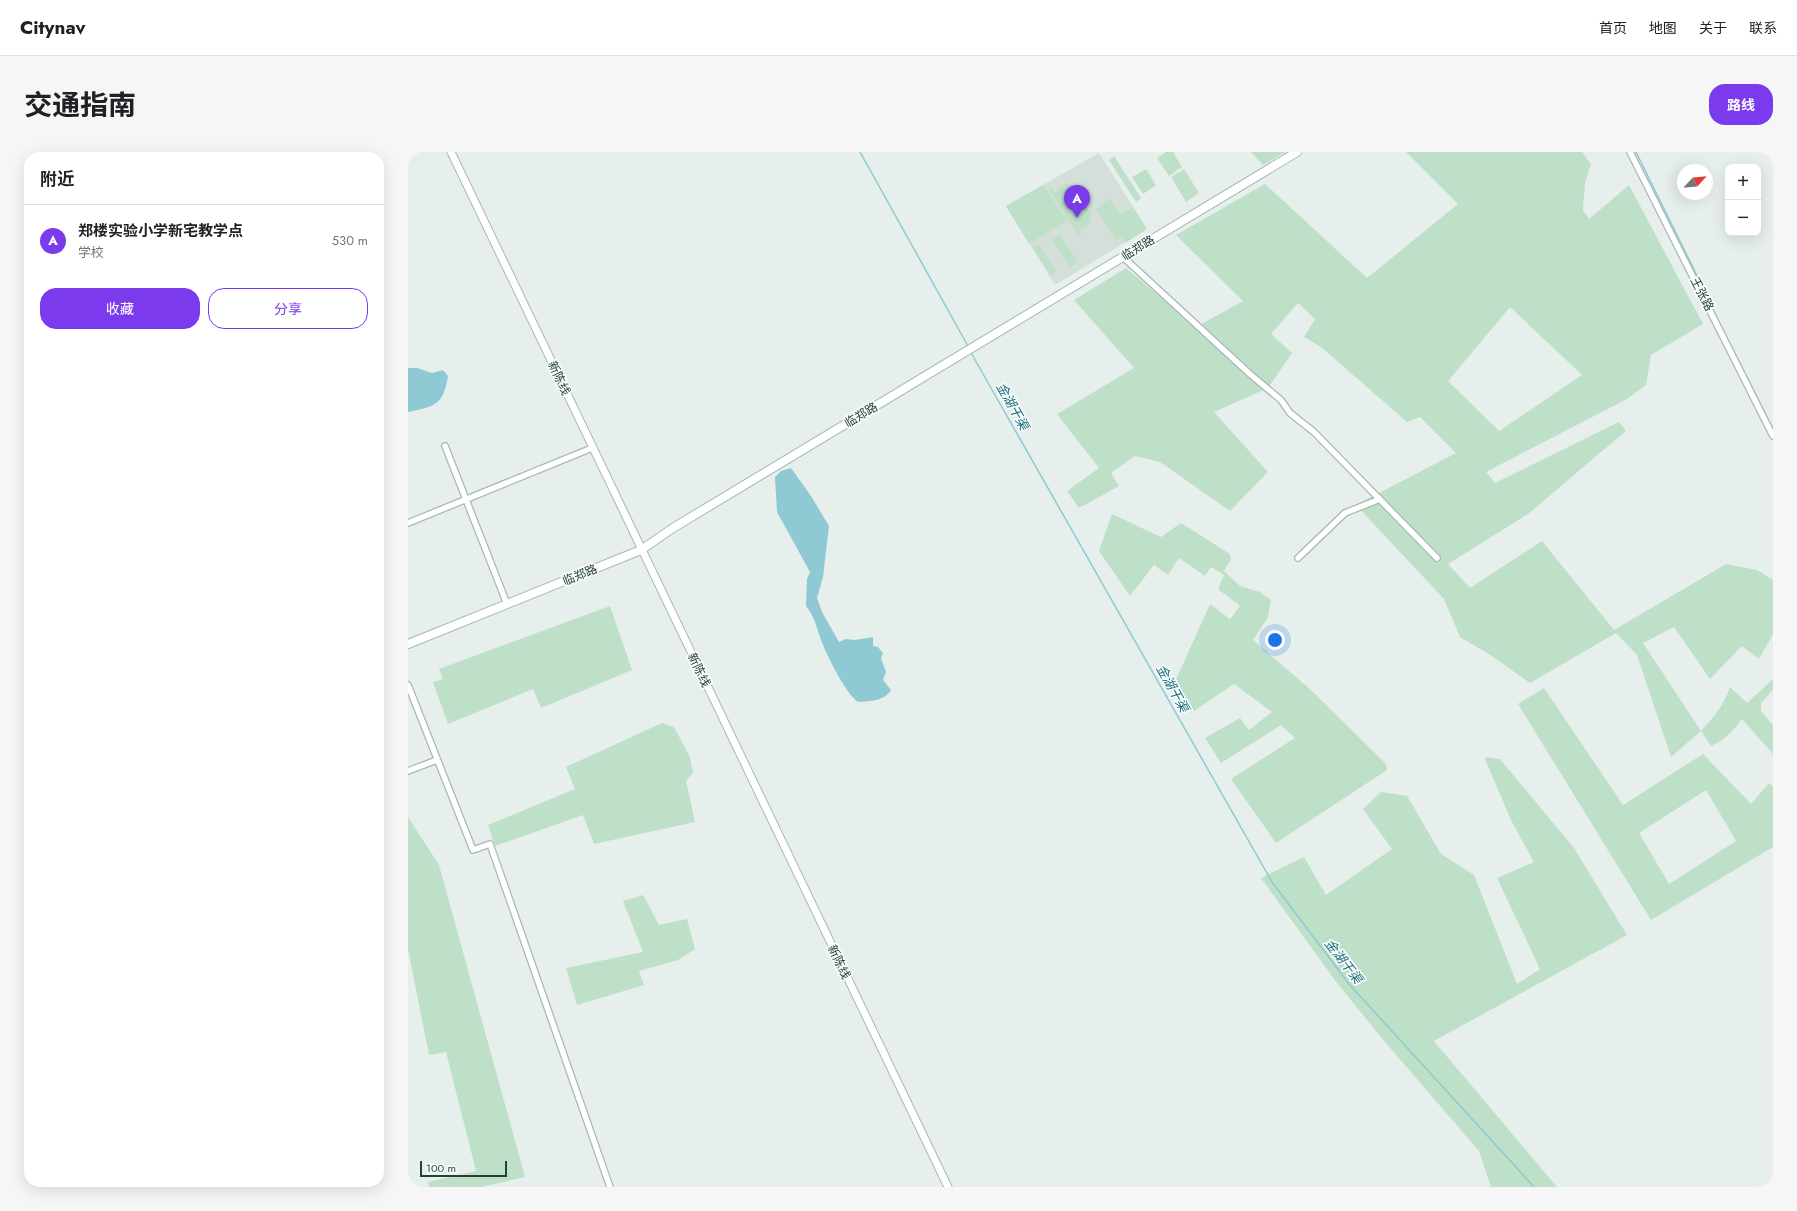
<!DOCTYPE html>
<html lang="zh">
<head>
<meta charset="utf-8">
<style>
	body { margin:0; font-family:Jost,"Noto Sans SC",sans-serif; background:#f6f6f6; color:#202124 }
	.controls { position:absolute; right:12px; top:12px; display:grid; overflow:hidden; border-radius:8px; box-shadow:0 4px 16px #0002 }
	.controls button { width:36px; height:36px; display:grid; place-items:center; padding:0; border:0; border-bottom:1px solid #e0e0e0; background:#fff; color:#202124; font:20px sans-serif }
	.compass { position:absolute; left:1269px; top:12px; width:36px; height:36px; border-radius:50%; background:#fff; box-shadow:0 4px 16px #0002; rotate:64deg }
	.scale { position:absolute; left:12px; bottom:10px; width:87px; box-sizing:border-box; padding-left:4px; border:2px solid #24423a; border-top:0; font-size:11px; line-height:14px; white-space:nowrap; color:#24423a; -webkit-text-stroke:3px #f7fbf9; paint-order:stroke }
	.you { position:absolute; left:867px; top:488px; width:14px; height:14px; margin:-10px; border:3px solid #fff; border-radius:50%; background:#1a73e8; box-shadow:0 0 0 6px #1a73e833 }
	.badge { display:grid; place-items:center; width:26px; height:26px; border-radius:50%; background:#7c3aed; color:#fff; font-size:13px; font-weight:700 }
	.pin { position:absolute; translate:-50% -33px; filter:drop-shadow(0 1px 2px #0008) }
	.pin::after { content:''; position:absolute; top:21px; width:14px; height:12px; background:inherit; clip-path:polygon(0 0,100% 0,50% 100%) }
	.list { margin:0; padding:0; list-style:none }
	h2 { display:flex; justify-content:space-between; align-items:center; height:52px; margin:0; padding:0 16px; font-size:17px }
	h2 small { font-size:13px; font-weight:400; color:#757577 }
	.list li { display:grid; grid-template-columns:26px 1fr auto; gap:12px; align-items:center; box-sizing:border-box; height:72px; padding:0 16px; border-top:1px solid #e0e0e0 }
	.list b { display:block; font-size:15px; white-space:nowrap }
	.list p { margin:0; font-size:13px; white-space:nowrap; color:#757577 }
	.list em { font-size:13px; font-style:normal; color:#757577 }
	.actions { display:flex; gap:8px; padding:12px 16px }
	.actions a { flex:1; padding:9px 0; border:1px solid #7c3aed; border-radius:16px; text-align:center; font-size:14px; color:#7c3aed }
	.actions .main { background:#7c3aed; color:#fff }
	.map { position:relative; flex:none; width:1365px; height:1035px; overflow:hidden; border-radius:16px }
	header { display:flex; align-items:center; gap:24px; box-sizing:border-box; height:56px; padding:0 20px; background:#fff; border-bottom:1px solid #e0e0e0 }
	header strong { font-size:19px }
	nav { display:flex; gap:22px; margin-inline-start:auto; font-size:14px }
	.intro { display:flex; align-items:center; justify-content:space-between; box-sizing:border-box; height:96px; padding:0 24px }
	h1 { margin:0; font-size:28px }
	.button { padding:10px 18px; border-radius:16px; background:#7c3aed; color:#fff; font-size:14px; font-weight:700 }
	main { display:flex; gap:24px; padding:0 24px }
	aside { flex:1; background:#fff; border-radius:16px; box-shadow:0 4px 16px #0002 }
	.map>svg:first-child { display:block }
	.built { fill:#d4dfda }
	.green { fill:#bfe0c8; fill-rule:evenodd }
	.water { fill:#8ec9d4 }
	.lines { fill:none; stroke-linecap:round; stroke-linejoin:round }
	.stream { stroke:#8ec9d4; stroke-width:1.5 }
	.minor-casing { stroke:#a8b8b2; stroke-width:8 }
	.tertiary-casing { stroke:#a8b8b2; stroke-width:9 }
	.secondary-casing { stroke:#a4bbb3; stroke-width:10 }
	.minor { stroke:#fff; stroke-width:5.5 }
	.tertiary { stroke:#fff; stroke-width:7 }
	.secondary { stroke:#fff; stroke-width:8 }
	.labels { text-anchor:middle; stroke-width:3.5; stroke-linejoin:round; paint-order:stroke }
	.street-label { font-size:12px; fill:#24423a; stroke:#f7fbf9 }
	.water-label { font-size:13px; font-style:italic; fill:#1c6f80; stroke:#f7fbf9 }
</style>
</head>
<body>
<header>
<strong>Citynav</strong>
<nav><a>首页</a><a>地图</a><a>关于</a><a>联系</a></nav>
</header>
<div class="intro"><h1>交通指南</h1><a class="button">路线</a></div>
<main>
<aside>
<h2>附近<small></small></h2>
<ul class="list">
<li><span class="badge">A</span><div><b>郑楼实验小学新宅教学点</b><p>学校</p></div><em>530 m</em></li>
</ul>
<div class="actions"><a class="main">收藏</a><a>分享</a></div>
</aside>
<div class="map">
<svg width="1365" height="1035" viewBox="0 0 1365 1035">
	<rect width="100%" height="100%" fill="#e6efeb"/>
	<path class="built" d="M 691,1 L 739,77 L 647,133 L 598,54 Z"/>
	<g class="green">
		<path d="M 758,0 L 765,0 L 774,15 L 761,24 L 749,6 Z"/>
		<path d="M 843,0 L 878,0 L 855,13 Z"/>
		<path d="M 998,0 L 1174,0 L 1183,12 L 1177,31 L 1175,58 L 1181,67 L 1221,33 L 1295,172 L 1243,203 L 1238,233 L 1219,247 L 1078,320 L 1087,331 L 1211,270 L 1218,279 L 1120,362 L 1040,412 L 1062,436 L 1134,389 L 1206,478 L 1318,412 L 1349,418 L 1365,428 L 1365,482 L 1351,507 L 1334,494 L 1302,527 L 1266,475 L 1235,491 L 1293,579 C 1306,565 1316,553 1322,535 L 1339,551 L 1365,527 L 1365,538 L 1353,551 L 1353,559 L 1365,573 L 1365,602 L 1334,567 C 1326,578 1316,589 1303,594 L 1293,579 L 1263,605 L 1229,503 L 1208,481 L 1122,531 L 1084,504 L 1052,485 L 1036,447 L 948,353 L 1048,301 L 1012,265 L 999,270 L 913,195 L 896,185 L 907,167 L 890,151 L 863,182 L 884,201 L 860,236 L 806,260 L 860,320 L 822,359 L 752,310 L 727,304 L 703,321 L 711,334 L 671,356 L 659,339 L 691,316 L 649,262 L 726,216 L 666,148 L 718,116 L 788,175 L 835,149 L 768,83 L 857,32 L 959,126 L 1050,52 ZM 1102,155 L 1174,223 L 1091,279 L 1040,229 Z"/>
		<path d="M 706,4 L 733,46 L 728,50 L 701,8 Z"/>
		<path d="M 738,17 L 748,33 L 735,42 L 724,25 Z"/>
		<path d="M 776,17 L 791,41 L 778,50 L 763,25 Z"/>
		<path d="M 659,32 L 664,33 L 683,62 L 681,72 L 676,76 L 671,77 L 674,82 L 671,83 L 640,37 L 643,35 L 647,41 L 651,35 Z"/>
		<path d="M 635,33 L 659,68 L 621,92 L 598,54 Z"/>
		<path d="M 702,46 L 713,63 L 725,55 L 739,77 L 717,91 L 713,85 L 708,88 L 688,57 Z"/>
		<path d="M 652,83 L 670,110 L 662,115 L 644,88 Z"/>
		<path d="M 631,92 L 648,119 L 643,124 L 625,96 Z"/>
		<path d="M 704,362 L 753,385 L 773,371 L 822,402 L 823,407 L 816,419 L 832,434 L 852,440 L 863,448 L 860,465 L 845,488 L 903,538 L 978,612 L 979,618 L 868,691 L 823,627 L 887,586 L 873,573 L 813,611 L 797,586 L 832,566 L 841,578 L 864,560 L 826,532 L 786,559 L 766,532 L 802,452 L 822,467 L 832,454 L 810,437 L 816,423 L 803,415 L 797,424 L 771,406 L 760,423 L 746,413 L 722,444 L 691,399 Z"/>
		<path d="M 202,454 L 224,518 L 133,556 L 125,537 L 40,572 L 25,530 L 35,527 L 31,517 Z"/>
		<path d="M 1136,536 L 1215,653 L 1295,602 L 1343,652 L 1361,631 L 1365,635 L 1365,695 L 1243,768 L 1110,552 ZM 1298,638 L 1328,689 L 1261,732 L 1231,681 Z"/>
		<path d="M 254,571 L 266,575 L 282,605 L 285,621 L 278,629 L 287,670 L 186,692 L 175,663 L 87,694 L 80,673 L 167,637 L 158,615 Z"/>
		<path d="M 1076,605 L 1092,607 L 1166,696 L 1219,783 L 1026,889 L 1149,1035 L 1083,1035 L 1071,999 L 977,890 L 929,831 L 853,726 L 896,705 L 918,743 L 984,697 L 955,657 L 973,640 L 999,644 L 1033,702 L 1066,723 L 1109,832 L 1132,817 L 1089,726 L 1126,710 L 1103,668 Z"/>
		<path d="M 0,665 L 31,713 L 117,1025 L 73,1035 L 21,1035 L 20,1030 L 68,1019 L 38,900 L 21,903 L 0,797 Z"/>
		<path d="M 235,743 L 251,773 L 279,767 L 287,797 L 270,808 L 231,819 L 236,833 L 169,853 L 158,816 L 235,800 L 215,749 Z"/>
	</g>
	<g class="water">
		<path d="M 0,216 L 9,216 L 24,221 L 35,218 L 40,224 C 35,254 27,254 0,260 Z"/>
		<path d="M 383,316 L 403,344 L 421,374 L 415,425 L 409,446 L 414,460 L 431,490 L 438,487 L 447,488 L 465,485 L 465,494 L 470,495 L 475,501 L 473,506 L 478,520 L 475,528 L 483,538 C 476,549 463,549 450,550 C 437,540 422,509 415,493 C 409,479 408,466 398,454 L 399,427 L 402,420 L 369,360 L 367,325 L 373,319 Z"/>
	</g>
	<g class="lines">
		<g class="stream">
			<path d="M 452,0 L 560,194"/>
			<path d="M 1228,0 L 1302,150"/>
			<path d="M 562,199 L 864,730 L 941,832 L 1126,1035"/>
		</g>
		<g class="minor-casing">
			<g id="minor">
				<path d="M 1222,0 L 1365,284"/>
				<path d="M 715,105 L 843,223 L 873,248 L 882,261 L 906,280 L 1029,406"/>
				<path d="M 37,294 L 99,452"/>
				<path d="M 0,371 L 184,296"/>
				<path d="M 890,406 L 937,361 L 972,347"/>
				<path d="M 0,533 L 65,698 L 82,692 L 202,1035"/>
				<path d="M 0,619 L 29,608"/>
			</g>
		</g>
		<g class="tertiary-casing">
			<path id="tertiary" d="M 43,0 L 540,1035"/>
		</g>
		<g class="secondary-casing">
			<path id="secondary" d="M 0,492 L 233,398 L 265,376 L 889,0"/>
		</g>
		<use href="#minor" class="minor"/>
		<use href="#tertiary" class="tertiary"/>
		<use href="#secondary" class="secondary"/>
	</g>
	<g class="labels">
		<g class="street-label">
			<text transform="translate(730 96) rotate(-31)" y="4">临郑路</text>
			<text transform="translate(1294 142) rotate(63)" y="4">王张路</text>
			<text transform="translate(151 226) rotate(65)" y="4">新陈线</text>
			<text transform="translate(453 263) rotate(-31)" y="4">临郑路</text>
			<text transform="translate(172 423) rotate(-22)" y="4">临郑路</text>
			<text transform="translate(291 518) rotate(64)" y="4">新陈线</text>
			<text transform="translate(431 810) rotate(64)" y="4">新陈线</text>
		</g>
		<g class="water-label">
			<text transform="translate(605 254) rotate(61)" y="5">金湖干渠</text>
			<text transform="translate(765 536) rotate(61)" y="5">金湖干渠</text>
			<text transform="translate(936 809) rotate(52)" y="5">金湖干渠</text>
		</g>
	</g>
</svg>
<div class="controls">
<button>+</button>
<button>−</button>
</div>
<svg class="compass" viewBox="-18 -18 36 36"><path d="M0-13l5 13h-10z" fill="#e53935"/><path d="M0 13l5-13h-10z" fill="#757577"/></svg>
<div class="scale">100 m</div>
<div class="you"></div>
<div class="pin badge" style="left:669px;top:66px">A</div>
</div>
</main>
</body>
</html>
